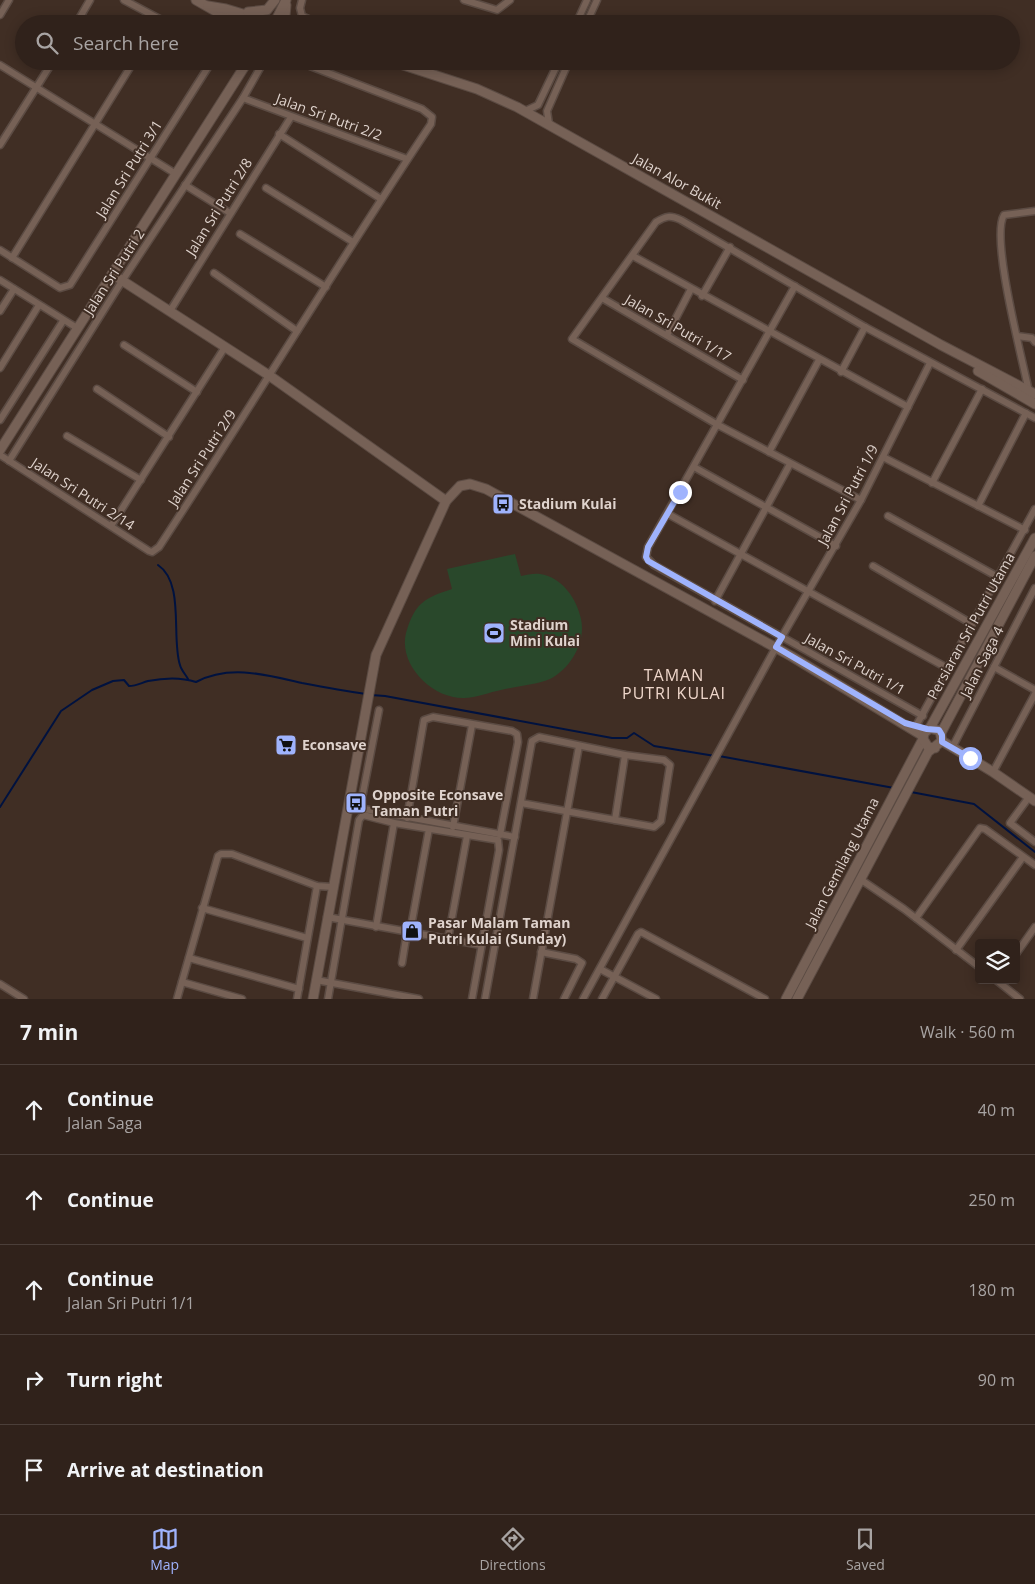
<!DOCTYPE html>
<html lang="en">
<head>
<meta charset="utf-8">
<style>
	body { margin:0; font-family:"Open Sans",sans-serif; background:#3c2f28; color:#f1f3f6 }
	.controls { position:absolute; right:15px; bottom:15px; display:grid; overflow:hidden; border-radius:5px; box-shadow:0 2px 12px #0003 }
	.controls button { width:45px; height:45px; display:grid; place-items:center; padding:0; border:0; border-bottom:1px solid #4b3f3a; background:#30221b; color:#f1f3f6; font:25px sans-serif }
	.stop { position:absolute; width:15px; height:15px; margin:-11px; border:4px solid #9fb3fd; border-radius:50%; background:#fff }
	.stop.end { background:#9fb3fd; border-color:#fff; box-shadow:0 1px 5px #0008 }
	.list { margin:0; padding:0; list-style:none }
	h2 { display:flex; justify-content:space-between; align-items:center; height:65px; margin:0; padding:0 20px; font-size:21px }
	h2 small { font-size:16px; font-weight:400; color:#a8a4a3 }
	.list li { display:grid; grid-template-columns:32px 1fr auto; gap:15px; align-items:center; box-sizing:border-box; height:90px; padding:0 20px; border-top:1px solid #4b3f3a }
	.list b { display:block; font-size:19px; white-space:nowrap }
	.list p { margin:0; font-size:16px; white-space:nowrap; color:#a8a4a3 }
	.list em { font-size:16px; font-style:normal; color:#a8a4a3 }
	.icon { flex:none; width:28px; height:28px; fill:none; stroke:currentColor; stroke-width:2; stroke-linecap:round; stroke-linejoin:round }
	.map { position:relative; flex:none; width:1035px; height:999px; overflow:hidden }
	.search { position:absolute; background:#30221b; box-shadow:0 2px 12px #0003; left:15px; right:15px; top:15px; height:55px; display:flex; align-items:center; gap:12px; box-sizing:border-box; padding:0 18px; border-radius:28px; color:#a8a4a3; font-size:19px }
	.sheet { height:515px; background:#30221b }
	nav { display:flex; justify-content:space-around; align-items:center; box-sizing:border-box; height:70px; border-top:1px solid #4b3f3a; background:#30221b; font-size:14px; color:#a8a4a3 }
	nav a { display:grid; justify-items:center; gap:2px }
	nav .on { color:#9fb3fd }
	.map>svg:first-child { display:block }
	.green { fill:#29482b }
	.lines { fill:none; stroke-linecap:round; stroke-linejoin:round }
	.stream { stroke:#00123f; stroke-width:2 }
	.street-casing { stroke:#5b4b43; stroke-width:9 }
	.secondary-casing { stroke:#5b4b43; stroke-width:11 }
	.street { stroke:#766156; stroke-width:6 }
	.secondary { stroke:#766156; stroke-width:9 }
	.route { stroke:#9fb3fd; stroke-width:6 }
	.labels { text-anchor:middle; stroke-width:4; stroke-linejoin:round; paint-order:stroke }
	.street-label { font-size:14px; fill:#dfd3cd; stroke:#402e24 }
	.poi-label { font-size:14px; font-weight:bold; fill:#dfd3cd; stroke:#402e24; text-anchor:start }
	.quarter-label { font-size:16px; letter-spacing:1px; fill:#eed6ca; stroke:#402e24 }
</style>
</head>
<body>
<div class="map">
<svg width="1035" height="999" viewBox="0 0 1035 999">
	<rect width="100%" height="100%" fill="#402e24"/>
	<path class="green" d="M 515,554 L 521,576 C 527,575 534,573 540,574 C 562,577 577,599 581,619 C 586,642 571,668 550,679 C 536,685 516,686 501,690 C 490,692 476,698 464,698 C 433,699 398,665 406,633 C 415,603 424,598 452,589 L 447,569 Z"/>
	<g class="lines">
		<g class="stream">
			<path d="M 158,565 C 185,583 171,638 180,665 C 181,670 186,675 188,679"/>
			<path d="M 371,695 L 385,696 L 612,738 L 627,738 L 634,733 L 654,746 L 715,756"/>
			<path d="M 719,756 L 894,788"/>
			<path d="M 911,792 L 974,804 L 1035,852"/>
			<path d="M 0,807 L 61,711 L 92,690 L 113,681 L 124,680 L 129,686 C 136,686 141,683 148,681 C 163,678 181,677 196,682 C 230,664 267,675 302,683 C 323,687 345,691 366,694"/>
		</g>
		<g class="street-casing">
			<g id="street">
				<path d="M 124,0 L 169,24"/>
				<path d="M 302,0 L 300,8 L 302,16 L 320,24"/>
				<path d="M 464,0 L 497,10 L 510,0"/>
				<path d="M 0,15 L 9,0"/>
				<path d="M 76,24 L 90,0"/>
				<path d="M 576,24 L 587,0"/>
				<path d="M 586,24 L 597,0"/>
				<path d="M 0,65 L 176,174"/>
				<path d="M 243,98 L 407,159"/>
				<path d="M 525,111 L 538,105 L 559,61"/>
				<path d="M 549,124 L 547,111 L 569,61"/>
				<path d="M 279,134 L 381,199"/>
				<path d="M 0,145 L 53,61"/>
				<path d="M 185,185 L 230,213"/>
				<path d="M 266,188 L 353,242"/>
				<path d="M 240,234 L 326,287"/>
				<path d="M 0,250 L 60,288 L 70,285 L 212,61"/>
				<path d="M 633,256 L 908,407"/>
				<path d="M 12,258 L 134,61"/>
				<path d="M 214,273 L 297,331"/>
				<path d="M 0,280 L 77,328"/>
				<path d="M 795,286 L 648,547 L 646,557 L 654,565 L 923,716"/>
				<path d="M 702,296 L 730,247"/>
				<path d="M 602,298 L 743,380"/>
				<path d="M 0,311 L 14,289"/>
				<path d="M 170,311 L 291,117"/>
				<path d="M 667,335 L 691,289"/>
				<path d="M 1017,336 L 1032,338 L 1035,342"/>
				<path d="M 124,345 L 197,392"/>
				<path d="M 0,368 L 39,305"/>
				<path d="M 841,372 L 865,327"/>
				<path d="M 97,389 L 169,437"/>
				<path d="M 1029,392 C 1023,361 990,238 1004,215 L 1035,211"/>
				<path d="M 0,420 L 63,321"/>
				<path d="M 67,436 L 141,480"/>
				<path d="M 769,452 L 819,360"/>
				<path d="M 0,455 L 149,551 L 152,552 L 159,547 C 251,407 338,263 431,124 L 432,117 L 422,109 L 297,61"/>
				<path d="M 883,457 L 1025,530"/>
				<path d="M 9,461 L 122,281 L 243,98 L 264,61"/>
				<path d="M 694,467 L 836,546"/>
				<path d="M 932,483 L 982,389"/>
				<path d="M 861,500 L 718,425 L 572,339 L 656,222 C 666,216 670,215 681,220 L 865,327 L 1035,418"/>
				<path d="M 978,506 L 1026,413"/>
				<path d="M 668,514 L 949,669"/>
				<path d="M 888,516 L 998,577"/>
				<path d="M 111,526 L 225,347"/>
				<path d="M 873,566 L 972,624"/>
				<path d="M 715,601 L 790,464"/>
				<path d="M 994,667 L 1035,690"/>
				<path d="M 379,710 L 362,798 L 362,805 L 364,809 L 515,837"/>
				<path d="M 916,726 L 1035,509"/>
				<path d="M 952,748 L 1035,588"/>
				<path d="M 993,772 L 1035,694"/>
				<path d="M 1029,797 L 1010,823 L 1035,842"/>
				<path d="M 407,818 L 424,720 L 433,717 L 512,731 L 517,734 L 518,742 L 500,835"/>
				<path d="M 615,820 L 625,755"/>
				<path d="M 453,827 L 472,725"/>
				<path d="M 860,879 L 904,909 L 979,967"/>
				<path d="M 202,908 L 307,938"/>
				<path d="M 327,917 L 481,945"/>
				<path d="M 916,918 L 980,828 L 985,829 L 1035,865"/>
				<path d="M 376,927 L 394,823"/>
				<path d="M 410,932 L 429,829"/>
				<path d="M 448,939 L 467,836"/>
				<path d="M 956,950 L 1023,857"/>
				<path d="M 541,952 L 576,959 L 582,963 L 564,999"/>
				<path d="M 1016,954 L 1035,927"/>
				<path d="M 189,958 L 299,989"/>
				<path d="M 402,963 L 407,932"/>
				<path d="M 600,969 L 656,999"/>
				<path d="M 316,980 L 419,999"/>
				<path d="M 996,980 L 1020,999"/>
				<path d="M 182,982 L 242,999"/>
				<path d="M 0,984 L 24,999"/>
				<path d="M 177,999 L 218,856 L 221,854 L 232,854 L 317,886 L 333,887"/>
				<path d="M 297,999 L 317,886"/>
				<path d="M 328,999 L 359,820 L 363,815 L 394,823 L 498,840 L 499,850 L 472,999"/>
				<path d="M 485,999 L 532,741 L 539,737 L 625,755 L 664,760 L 670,765 L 661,821 L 654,827 L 521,803"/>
				<path d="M 533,999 L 579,746"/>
				<path d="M 583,999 L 776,647 L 861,500 L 930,363"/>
				<path d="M 602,999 L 638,934 L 641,932 L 765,999"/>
			</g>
		</g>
		<g class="secondary-casing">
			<g id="secondary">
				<path d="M 196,0 L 224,16 L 247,24"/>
				<path d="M 286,5 L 285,17 L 289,24"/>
				<path d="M 208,6 L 226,9 L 276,24"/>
				<path d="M 248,12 L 267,10 L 275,0"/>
				<path d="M 274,24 L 286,0"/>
				<path d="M 391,61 L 477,89 L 517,107 L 941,345 L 1035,394"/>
				<path d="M 112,274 L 270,376 L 446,501"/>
				<path d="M 978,371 L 1035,404"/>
				<path d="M 0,450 L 248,61"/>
				<path d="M 930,728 L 1035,538"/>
				<path d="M 941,733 L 1035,556"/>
				<path d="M 942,741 L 993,772 L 1035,801"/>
				<path d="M 313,999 L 376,655 L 446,501 L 460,486 L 470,484 L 486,489 L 791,656 L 923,736"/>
				<path d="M 786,999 L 923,739"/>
				<path d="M 797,999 L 928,752 L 942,741 L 940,731 L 930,728 L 924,733 L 923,739 L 928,747 L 935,748"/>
			</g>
		</g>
		<use href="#street" class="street"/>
		<use href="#secondary" class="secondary"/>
	</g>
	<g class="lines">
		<path class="route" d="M 680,492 L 648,547 L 646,557 L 648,561 L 782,637 L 776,647 L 905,723 L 927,729 L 939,730 L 942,735 L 942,742 L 970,758"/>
	</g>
	<defs>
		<g id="bus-square" transform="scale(1.125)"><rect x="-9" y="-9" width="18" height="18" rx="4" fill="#9fb3fd" stroke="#402e24"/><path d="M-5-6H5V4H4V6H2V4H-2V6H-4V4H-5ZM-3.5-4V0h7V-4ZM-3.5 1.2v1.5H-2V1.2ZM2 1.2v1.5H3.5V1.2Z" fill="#111"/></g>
		<g id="stadium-square" transform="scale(1.125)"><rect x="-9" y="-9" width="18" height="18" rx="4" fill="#9fb3fd" stroke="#402e24"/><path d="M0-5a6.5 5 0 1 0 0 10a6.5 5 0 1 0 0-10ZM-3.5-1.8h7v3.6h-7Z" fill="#111"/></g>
		<g id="supermarket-square" transform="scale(1.125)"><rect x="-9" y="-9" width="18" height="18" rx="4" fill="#9fb3fd" stroke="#402e24"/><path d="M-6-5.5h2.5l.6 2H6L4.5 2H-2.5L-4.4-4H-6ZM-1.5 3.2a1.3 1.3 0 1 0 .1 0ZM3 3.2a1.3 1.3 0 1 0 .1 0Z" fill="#111"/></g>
		<g id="shop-square" transform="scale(1.125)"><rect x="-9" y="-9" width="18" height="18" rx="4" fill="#9fb3fd" stroke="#402e24"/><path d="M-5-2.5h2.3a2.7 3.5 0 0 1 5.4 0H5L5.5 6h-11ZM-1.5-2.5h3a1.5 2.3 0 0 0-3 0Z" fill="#111"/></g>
	</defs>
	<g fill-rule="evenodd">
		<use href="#bus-square" x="503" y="504"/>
		<use href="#stadium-square" x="494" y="633"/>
		<use href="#supermarket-square" x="286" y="745"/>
		<use href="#bus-square" x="356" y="803"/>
		<use href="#shop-square" x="412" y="931"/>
	</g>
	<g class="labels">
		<g class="street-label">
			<text transform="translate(329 117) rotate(20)" y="5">Jalan Sri Putri 2/2</text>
			<text transform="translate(129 169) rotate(-58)" y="5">Jalan Sri Putri 3/1</text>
			<text transform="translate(677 181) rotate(29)" y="5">Jalan Alor Bukit</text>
			<text transform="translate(219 207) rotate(-58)" y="5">Jalan Sri Putri 2/8</text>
			<text transform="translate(114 272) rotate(-57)" y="5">Jalan Sri Putri 2</text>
			<text transform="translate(678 328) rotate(30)" y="5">Jalan Sri Putri 1/17</text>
			<text transform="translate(202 458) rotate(-57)" y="5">Jalan Sri Putri 2/9</text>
			<text transform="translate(83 494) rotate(33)" y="5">Jalan Sri Putri 2/14</text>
			<text transform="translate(848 495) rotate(-62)" y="5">Jalan Sri Putri 1/9</text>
			<text transform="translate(971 626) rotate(-61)" y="5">Persiaran Sri Putri Utama</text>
			<text transform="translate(982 662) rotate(-63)" y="5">Jalan Saga 4</text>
			<text transform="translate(855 664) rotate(29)" y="5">Jalan Sri Putri 1/1</text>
			<text transform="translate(842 863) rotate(-63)" y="5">Jalan Gemilang Utama</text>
		</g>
		<g class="poi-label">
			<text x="519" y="509">Stadium Kulai</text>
			<text x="510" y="630">Stadium<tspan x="510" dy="16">Mini Kulai</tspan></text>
			<text x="302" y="750">Econsave</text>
			<text x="372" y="800">Opposite Econsave<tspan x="372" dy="16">Taman Putri</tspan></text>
			<text x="428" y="928">Pasar Malam Taman<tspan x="428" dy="16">Putri Kulai (Sunday)</tspan></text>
		</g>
		<g class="quarter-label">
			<text x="674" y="681">TAMAN<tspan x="674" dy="18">PUTRI KULAI</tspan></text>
		</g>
	</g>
</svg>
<div class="controls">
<button><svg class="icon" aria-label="layers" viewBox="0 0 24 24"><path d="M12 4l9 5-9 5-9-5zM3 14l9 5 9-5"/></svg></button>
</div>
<div class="stop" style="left:970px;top:758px"></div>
<div class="stop end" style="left:680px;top:492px"></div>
<div class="search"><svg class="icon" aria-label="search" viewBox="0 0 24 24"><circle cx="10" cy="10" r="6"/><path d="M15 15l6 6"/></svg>Search here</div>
</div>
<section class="sheet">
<h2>7 min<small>Walk · 560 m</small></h2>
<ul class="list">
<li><svg class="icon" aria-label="ahead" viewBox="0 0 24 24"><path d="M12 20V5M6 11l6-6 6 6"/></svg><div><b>Continue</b><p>Jalan Saga</p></div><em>40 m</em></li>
<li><svg class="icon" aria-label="ahead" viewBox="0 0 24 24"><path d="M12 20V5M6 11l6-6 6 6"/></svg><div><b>Continue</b></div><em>250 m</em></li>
<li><svg class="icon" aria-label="ahead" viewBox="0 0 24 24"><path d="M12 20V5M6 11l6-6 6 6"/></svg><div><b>Continue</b><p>Jalan Sri Putri 1/1</p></div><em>180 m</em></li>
<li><svg class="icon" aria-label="right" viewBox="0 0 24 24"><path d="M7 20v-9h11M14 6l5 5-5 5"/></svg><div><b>Turn right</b></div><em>90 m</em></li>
<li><svg class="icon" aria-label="arrive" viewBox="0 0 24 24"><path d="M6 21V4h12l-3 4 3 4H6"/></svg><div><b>Arrive at destination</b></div></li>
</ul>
</section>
<nav>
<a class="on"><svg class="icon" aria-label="map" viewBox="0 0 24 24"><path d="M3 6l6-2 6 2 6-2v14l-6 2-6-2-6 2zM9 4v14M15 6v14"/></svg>Map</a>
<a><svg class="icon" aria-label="directions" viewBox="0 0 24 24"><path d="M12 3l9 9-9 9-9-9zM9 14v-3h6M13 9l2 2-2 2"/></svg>Directions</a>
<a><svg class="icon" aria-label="saved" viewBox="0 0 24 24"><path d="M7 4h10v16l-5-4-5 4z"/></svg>Saved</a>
</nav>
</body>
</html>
